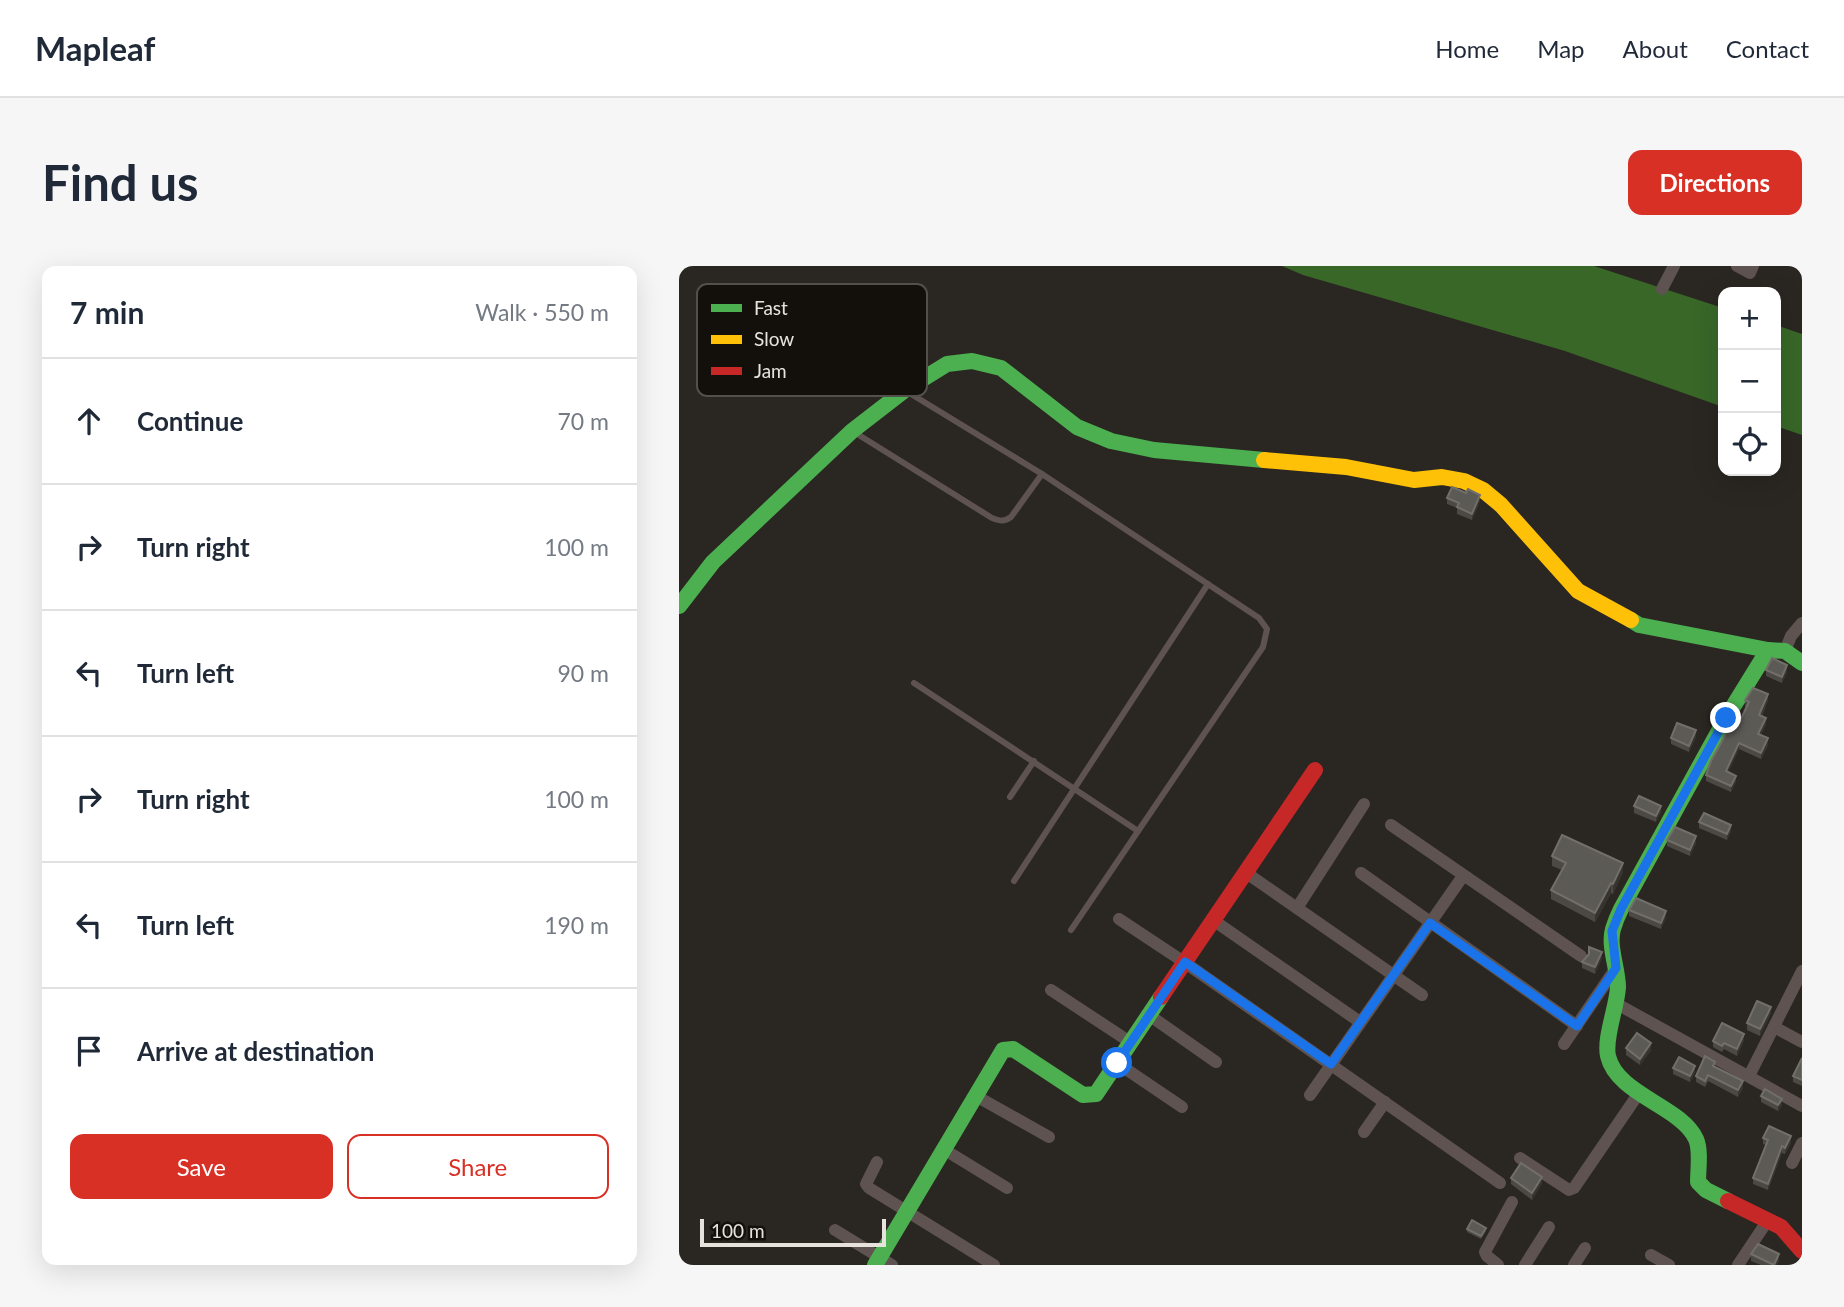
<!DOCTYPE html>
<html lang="en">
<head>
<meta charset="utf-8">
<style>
	body { margin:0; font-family:Lato,sans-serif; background:#f6f6f7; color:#1f2937 }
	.controls { position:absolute; right:21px; top:21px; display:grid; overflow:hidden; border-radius:14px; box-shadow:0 7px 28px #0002 }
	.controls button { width:63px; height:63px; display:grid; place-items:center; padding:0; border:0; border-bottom:2px solid #e0e1e3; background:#fff; color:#1f2937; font:35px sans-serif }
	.scale { position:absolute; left:21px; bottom:18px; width:186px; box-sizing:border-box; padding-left:7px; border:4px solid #e7e2dc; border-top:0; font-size:19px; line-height:24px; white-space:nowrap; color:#e7e2dc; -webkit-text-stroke:5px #13100c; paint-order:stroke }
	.stop { position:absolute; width:21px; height:21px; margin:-16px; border:5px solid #1a73e8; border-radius:50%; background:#fff }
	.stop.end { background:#1a73e8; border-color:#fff; box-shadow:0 2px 7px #0008 }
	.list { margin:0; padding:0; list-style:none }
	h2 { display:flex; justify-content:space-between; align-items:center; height:91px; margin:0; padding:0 28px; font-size:30px }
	h2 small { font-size:23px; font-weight:400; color:#747a83 }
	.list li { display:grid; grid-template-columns:46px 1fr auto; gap:21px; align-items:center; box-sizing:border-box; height:126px; padding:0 28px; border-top:2px solid #e0e1e3 }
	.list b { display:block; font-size:26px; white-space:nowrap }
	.list em { font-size:23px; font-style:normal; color:#747a83 }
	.actions { display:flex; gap:14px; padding:21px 28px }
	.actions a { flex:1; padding:16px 0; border:2px solid #d93025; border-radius:14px; text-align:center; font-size:24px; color:#d93025 }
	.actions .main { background:#d93025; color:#fff }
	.icon { flex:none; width:38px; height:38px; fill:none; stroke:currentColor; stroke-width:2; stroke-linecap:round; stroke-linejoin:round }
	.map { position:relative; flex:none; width:1123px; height:999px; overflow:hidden; border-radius:14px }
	header { display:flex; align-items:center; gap:42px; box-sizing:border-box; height:98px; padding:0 35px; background:#fff; border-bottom:2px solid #e0e1e3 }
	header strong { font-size:33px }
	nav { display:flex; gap:38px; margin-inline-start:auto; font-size:24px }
	.intro { display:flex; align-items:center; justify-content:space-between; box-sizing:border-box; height:168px; padding:0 42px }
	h1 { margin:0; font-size:49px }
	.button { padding:18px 32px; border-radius:14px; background:#d93025; color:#fff; font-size:24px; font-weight:700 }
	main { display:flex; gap:42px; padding:0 42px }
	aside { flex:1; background:#fff; border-radius:14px; box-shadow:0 7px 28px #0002 }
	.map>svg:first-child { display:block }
	.water { fill:#386728 }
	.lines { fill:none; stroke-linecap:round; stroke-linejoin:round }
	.lane { stroke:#5e5350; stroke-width:6 }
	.street { stroke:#5e5350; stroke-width:12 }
	.fast { stroke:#4caf50; stroke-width:16 }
	.slow { stroke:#ffc107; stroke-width:16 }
	.jam { stroke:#c62828; stroke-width:16 }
	.wall { fill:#4c4944 }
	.shaded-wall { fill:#37342f }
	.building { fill:#5c5a55; stroke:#726f6a; stroke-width:2 }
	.route { stroke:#1a73e8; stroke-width:9 }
	.key { fill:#13100c; stroke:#534f4a; stroke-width:2 }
	.key-label { font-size:19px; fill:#e7e2dc }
</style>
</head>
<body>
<header>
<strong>Mapleaf</strong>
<nav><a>Home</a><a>Map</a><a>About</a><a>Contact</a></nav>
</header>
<div class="intro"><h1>Find us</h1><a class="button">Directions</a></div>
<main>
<aside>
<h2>7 min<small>Walk · 550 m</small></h2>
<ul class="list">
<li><svg class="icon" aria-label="ahead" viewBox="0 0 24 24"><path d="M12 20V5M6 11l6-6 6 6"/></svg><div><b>Continue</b></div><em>70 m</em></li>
<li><svg class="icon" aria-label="right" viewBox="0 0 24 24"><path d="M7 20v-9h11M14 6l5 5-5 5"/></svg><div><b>Turn right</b></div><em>100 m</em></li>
<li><svg class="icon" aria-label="left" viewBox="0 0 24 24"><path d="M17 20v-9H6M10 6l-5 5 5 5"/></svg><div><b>Turn left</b></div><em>90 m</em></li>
<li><svg class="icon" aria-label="right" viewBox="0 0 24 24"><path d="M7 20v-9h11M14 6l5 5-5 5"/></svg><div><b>Turn right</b></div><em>100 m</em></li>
<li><svg class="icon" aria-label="left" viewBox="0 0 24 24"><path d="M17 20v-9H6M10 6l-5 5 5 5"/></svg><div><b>Turn left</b></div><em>190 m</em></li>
<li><svg class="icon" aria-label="arrive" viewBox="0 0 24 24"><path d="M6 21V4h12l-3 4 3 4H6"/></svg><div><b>Arrive at destination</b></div></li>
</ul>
<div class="actions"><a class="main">Save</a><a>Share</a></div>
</aside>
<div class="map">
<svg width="1123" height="999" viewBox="0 0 1123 999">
	<rect width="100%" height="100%" fill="#2a2621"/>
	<g class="water">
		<path d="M 603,0 L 915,0 L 1044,42 L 1044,141 L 886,85 L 624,9 Z"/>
		<path d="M 1097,59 L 1123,68 L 1123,169 L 1097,160 Z"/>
	</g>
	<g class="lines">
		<g class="lane">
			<path d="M 227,125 L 363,208 L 580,352 L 588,363 L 584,381 L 392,664"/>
			<path d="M 175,166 L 313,252 C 321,255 325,256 332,251 L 363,208"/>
			<path d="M 235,417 L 459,565"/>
			<path d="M 331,531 L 355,495"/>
			<path d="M 335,615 L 529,318"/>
		</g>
		<g class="street">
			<path d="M 1058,0 L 1071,7 L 1074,0"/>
			<path d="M 983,23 L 995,0"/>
			<path d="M 1106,385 L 1112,370 L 1123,357"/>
			<path d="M 712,559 L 902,690"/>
			<path d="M 566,606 L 743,729"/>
			<path d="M 682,607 L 898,760"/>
			<path d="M 618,642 L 685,538"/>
			<path d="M 440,653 L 505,696 L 821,917"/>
			<path d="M 534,654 L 681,756"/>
			<path d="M 372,724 L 451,776"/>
			<path d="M 938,738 L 1123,840"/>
			<path d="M 470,749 L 537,796"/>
			<path d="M 1095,761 L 1123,776"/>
			<path d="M 885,778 L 937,702"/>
			<path d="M 438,797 L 503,841"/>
			<path d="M 1070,810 L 1123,705"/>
			<path d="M 631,829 L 784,610"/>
			<path d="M 297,830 L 370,871"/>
			<path d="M 685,866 L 706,836"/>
			<path d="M 266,884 L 328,922"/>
			<path d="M 841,892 L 890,924 L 895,922 L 960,827"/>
			<path d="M 198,896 L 187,918 L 190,922 L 315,999"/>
			<path d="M 1113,897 L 1123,877"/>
			<path d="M 156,964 L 213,999"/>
			<path d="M 972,989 L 990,999"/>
			<path d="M 819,999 L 808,990 L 806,986 L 833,936"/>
			<path d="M 846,999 L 870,961"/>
			<path d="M 895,999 L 906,982"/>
			<path d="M 1059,999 L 1089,954"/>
		</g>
		<g class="fast">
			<path d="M 0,340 L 34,296 L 173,165 L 226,124 L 268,98 L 293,95 L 322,102 L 398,161 L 432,175 L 475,184 L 585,194"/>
			<path d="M 952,354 L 960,359 L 1089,384 L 1106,385 L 1123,397"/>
			<path d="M 1049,935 L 1027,924 L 1019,916 C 1019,904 1022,884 1017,873 C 1002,840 938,829 929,790 C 925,772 938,741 939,721 C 939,703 929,680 934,663 C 936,656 939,649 942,643 L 1047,452 L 1089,384"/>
			<path d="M 196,999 L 324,784 L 334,783 L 404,829 L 417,828 L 482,731"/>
		</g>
		<path class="slow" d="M 585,194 L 667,201 L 735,214 L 763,211 L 785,215 L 804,224 L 822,239 L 899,325 L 952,354"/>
		<g class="jam">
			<path d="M 482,731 L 636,504"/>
			<path d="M 1049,935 L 1102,961 L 1123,985"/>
		</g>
	</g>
	<g class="wall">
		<path d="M 768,232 L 801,235 L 793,254 L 778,248 L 778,242 L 768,238 Z"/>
		<path d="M 1087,404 L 1108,406 L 1103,417 L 1087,410 Z"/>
		<path d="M 1066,434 L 1089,434 L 1083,450 L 1087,458 L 1082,469 L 1089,479 L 1082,493 L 1060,483 L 1049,506 L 1057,516 L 1052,526 L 1027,515 L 1027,509 L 1059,459 L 1068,441 L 1066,441 Z"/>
		<path d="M 1017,471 L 1010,486 L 992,478 L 992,472 Z"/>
		<path d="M 955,540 L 982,546 L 977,556 L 955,547 Z"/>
		<path d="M 1020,556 L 1052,565 L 1048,574 L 1020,562 Z"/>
		<path d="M 988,574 L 1017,577 L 1011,590 L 988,580 Z"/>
		<path d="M 873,590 L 944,606 L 934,628 L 932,627 L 916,656 L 872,633 L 872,624 L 883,604 L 873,600 Z"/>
		<path d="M 950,644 L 987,651 L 982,663 L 950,650 Z"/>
		<path d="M 923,692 L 916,708 L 903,702 L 903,696 Z"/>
		<path d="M 1092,747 L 1081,770 L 1068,764 L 1068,757 Z"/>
		<path d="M 1065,774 L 1058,790 L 1045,783 L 1043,786 L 1034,781 L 1034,775 Z"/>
		<path d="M 947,782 L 972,784 L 961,799 L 947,789 Z"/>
		<path d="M 1123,792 L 1123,820 L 1114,816 L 1114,810 Z"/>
		<path d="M 1036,801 L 1064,822 L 1059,831 L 1029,815 L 1026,821 L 1017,816 L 1017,810 Z"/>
		<path d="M 994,802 L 1016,806 L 1011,816 L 994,808 Z"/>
		<path d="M 1082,830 L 1103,839 L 1099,845 L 1082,836 Z"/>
		<path d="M 1084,872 L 1112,877 L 1106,888 L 1103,887 L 1089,924 L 1074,918 L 1074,912 L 1087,879 L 1084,878 Z"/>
		<path d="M 832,912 L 863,917 L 853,934 L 832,918 Z"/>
		<path d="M 788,963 L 807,965 L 802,973 L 788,966 Z"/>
		<path d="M 1072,988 L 1100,994 L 1098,999 L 1082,999 L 1072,995 Z"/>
	</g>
	<g class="shaded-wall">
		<path d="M 801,229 L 801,235 L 793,254 L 793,248 Z"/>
		<path d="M 1108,399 L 1108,406 L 1103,417 L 1103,411 Z"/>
		<path d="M 1089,428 L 1089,434 L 1080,455 L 1080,449 Z"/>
		<path d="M 1087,452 L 1087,458 L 1079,475 L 1079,468 Z"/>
		<path d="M 1017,464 L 1017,471 L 1010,486 L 1010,480 Z"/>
		<path d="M 1089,472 L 1089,479 L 1082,493 L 1082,487 Z"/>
		<path d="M 1060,477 L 1060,483 L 1047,512 L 1047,505 Z"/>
		<path d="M 1057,510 L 1057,516 L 1052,526 L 1052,520 Z"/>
		<path d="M 982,540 L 982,546 L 977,556 L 977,550 Z"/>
		<path d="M 1052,559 L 1052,565 L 1048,574 L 1048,568 Z"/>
		<path d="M 1017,570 L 1017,577 L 1011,590 L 1011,584 Z"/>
		<path d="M 944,597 L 944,606 L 934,628 L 934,618 Z"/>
		<path d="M 932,617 L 932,627 L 916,656 L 916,647 Z"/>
		<path d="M 987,645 L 987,651 L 982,663 L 982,657 Z"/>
		<path d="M 923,686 L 923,692 L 916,708 L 916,701 Z"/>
		<path d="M 1092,741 L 1092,747 L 1081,770 L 1081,763 Z"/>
		<path d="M 1065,768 L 1065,774 L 1058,790 L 1058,783 Z"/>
		<path d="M 972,777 L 972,784 L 961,799 L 961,793 Z"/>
		<path d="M 1016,800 L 1016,806 L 1011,816 L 1011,810 Z"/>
		<path d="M 1064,815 L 1064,822 L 1059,831 L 1059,824 Z"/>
		<path d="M 1103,833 L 1103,839 L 1099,845 L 1099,839 Z"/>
		<path d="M 1112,870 L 1112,877 L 1106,888 L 1106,882 Z"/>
		<path d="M 1103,880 L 1103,887 L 1089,924 L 1089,918 Z"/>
		<path d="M 863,911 L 863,917 L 853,934 L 853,927 Z"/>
		<path d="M 1100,988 L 1100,994 L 1098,999 L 1095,999 Z"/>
	</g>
	<g class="building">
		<path d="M 773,221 L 787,227 L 789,223 L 801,229 L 793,248 L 778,241 L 780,237 L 768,232 Z"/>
		<path d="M 1093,392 L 1108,399 L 1103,411 L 1087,404 Z"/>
		<path d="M 1074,422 L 1089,428 L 1080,449 L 1087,452 L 1079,468 L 1089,472 L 1082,487 L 1060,477 L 1047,505 L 1057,510 L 1052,520 L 1027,509 L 1032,495 L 1053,457 L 1059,459 L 1070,436 L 1066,434 Z"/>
		<path d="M 998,457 L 1017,464 L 1010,480 L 992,472 Z"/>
		<path d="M 960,530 L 982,540 L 977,550 L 955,540 Z"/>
		<path d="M 1025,547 L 1052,559 L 1048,568 L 1020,556 Z"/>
		<path d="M 996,561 L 1017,570 L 1011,584 L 988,574 Z"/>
		<path d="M 883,569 L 944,597 L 934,618 L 932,617 L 916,647 L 872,624 L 887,597 L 873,590 Z"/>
		<path d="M 957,632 L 987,645 L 982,657 L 950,644 Z"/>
		<path d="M 910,681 L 923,686 L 916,701 L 903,696 L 910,688 Z"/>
		<path d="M 1078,735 L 1092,741 L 1081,763 L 1068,757 Z"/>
		<path d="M 1043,757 L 1065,768 L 1058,783 L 1045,777 L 1043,780 L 1034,775 Z"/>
		<path d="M 958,767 L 972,777 L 961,793 L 947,782 Z"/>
		<path d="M 1026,790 L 1036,796 L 1034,800 L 1064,815 L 1059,824 L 1029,809 L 1026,815 L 1017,810 Z"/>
		<path d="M 1000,791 L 1016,800 L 1011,810 L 994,802 Z"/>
		<path d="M 1123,792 L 1123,814 L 1114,810 Z"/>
		<path d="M 1086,823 L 1103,833 L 1099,839 L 1082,830 Z"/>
		<path d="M 1090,860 L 1112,870 L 1106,882 L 1103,880 L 1089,918 L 1074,912 L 1089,874 L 1084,872 Z"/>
		<path d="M 842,897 L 863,911 L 853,927 L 832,912 Z"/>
		<path d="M 793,954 L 807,962 L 802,970 L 788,963 Z"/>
		<path d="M 1079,978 L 1100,988 L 1095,999 L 1072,988 Z"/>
	</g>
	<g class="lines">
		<path class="route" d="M 438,797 L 506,696 L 652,798 L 751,657 L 898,760 L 937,702 L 933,665 L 942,643 L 1047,452"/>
	</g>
	<rect x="18" y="18" width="230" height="112" rx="10" class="key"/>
	<rect x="32" y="38" width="31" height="8" fill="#4caf50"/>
	<rect x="32" y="69" width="31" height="9" fill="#ffc107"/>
	<rect x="32" y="101" width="31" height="8" fill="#c62828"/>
	<g class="key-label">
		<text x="75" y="49">Fast</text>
		<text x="75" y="80">Slow</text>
		<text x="75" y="112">Jam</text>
	</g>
</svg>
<div class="controls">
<button>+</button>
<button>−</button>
<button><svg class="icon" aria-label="locate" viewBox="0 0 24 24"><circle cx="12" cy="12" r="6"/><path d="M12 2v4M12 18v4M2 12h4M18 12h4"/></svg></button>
</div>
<div class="scale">100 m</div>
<div class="stop" style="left:438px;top:797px"></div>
<div class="stop end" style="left:1047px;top:452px"></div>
</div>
</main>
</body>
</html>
